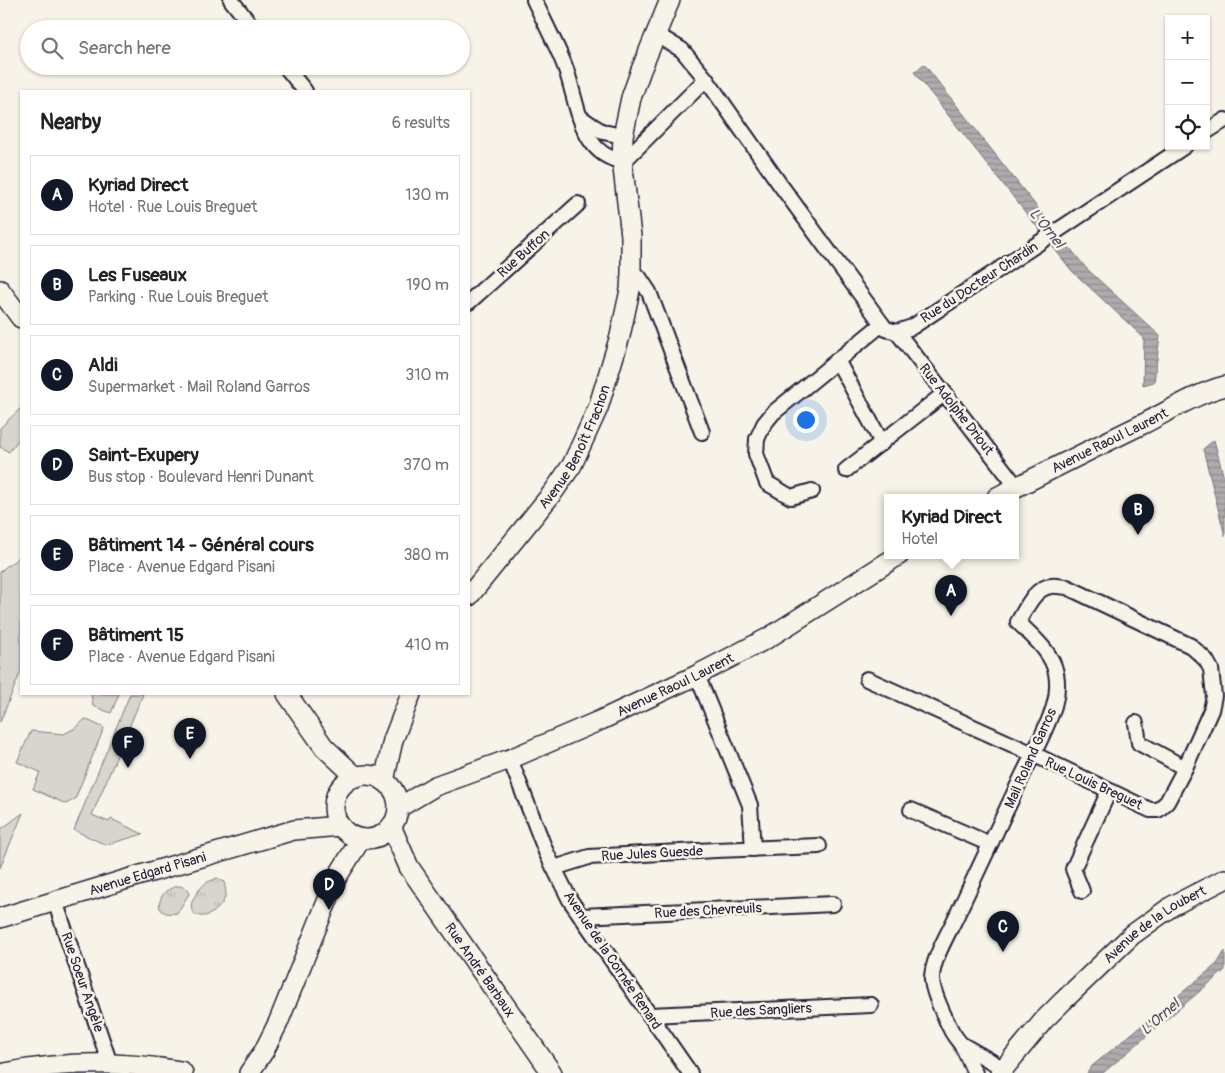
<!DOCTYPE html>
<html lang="en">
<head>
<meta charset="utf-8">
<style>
	body { margin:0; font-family:Pangolin,sans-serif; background:#f2f2f2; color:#222 }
	.controls { position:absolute; right:15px; top:15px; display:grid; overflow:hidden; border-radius:0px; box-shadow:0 1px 4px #0004 }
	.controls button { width:45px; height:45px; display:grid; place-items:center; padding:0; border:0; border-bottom:1px solid #e0e0e0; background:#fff; color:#222; font:25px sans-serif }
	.you { position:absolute; left:805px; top:419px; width:18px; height:18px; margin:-12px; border:4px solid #fff; border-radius:50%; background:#1a73e8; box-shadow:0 0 0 8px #1a73e833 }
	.badge { display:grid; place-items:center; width:32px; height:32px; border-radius:50%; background:#111827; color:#fff; font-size:16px; font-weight:700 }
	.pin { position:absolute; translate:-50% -41px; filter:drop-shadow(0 1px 2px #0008) }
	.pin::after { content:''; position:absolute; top:26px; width:18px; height:15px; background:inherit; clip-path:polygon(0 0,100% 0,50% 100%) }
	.popup { position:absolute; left:884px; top:494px; width:135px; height:65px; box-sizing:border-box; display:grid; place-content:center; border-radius:0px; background:#fff; filter:drop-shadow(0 1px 4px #0005); font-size:16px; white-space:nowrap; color:#767676 }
	.popup b { font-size:19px; color:#222 }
	.popup::after { content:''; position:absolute; left:50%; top:100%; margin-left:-10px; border:10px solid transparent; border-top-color:#fff }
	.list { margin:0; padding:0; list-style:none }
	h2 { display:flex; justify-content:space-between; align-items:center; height:65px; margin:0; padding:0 20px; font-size:21px }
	h2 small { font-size:16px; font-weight:400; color:#767676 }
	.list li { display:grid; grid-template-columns:32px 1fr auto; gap:15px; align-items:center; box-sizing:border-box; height:80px; margin:0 10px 10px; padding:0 10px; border:1px solid #e0e0e0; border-radius:0px }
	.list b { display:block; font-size:19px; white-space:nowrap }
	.list p { margin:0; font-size:16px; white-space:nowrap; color:#767676 }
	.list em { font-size:16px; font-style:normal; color:#767676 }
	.icon { flex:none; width:28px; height:28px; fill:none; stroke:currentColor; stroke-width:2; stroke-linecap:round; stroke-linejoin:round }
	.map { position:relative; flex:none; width:1225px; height:1073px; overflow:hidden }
	.search { position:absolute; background:#fff; box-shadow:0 1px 4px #0004; left:20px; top:20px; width:450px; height:55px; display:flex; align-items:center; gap:12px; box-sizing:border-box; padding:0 18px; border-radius:28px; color:#767676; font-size:19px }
	.panel { position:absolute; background:#fff; box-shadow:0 1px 4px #0004; left:20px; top:90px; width:450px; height:605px; border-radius:0px }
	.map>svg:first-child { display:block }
	.green { fill:#d8d5cf; stroke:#7d7c85 }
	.park { fill:url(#park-tufts); stroke:#7d7c85 }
	.water { fill:url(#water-rules); stroke:#76747f }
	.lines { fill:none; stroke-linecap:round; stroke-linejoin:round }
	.street-casing { stroke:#22223b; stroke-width:18 }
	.secondary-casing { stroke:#22223b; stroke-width:22 }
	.street { stroke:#f7f3e8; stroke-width:14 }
	.secondary { stroke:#f7f3e8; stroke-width:19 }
	.labels { text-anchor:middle; stroke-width:5; stroke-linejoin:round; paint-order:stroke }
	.street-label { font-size:14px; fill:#22223b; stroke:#f7f3e8 }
	.water-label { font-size:15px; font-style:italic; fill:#535263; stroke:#f7f3e8 }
</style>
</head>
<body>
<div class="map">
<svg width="1225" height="1073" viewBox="0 0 1225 1073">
	<defs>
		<pattern id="park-tufts" width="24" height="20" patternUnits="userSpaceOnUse" patternTransform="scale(1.25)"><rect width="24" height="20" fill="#d8d5cf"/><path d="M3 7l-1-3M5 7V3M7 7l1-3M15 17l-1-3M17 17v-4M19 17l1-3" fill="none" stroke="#b9b7b3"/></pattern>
		<pattern id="water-rules" width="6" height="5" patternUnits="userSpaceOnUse" patternTransform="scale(1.25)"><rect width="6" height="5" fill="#aeabad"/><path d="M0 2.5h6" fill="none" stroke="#8d8b8e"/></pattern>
	</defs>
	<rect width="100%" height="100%" fill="#f7f3e8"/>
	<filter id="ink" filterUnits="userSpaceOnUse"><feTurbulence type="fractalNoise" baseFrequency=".02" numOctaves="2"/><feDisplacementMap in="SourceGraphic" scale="10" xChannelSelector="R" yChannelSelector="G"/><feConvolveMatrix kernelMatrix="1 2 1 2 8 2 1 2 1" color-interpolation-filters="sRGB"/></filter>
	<g filter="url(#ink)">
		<g class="green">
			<path d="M 21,408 L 21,436 L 9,452 L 0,447 L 0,428 Z"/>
			<path d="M 21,555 L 21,671 L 0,722 L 0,572 C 6,565 15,562 21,555 Z"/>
			<path d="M 91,694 L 119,694 L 111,713 L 93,706 Z"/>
			<path d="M 130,694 L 143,694 L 92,815 L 109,822 L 111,819 L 143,834 L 106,845 L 74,830 Z"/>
			<path d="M 85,719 L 104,728 L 75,799 L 66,804 L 33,789 L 40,772 L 17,762 L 31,731 L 64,734 L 77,727 Z"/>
			<path d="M 23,813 L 0,868 L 0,830 Z"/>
		</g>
		<g class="park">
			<path d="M 217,878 L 224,882 C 225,887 227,892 225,897 C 222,907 208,920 197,915 C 183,909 198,889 206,883 C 209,881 214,880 217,878 Z"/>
			<path d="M 176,886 C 183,886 186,887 189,894 L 177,913 C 160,916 154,906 165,892 C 167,890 172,888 176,886 Z"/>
		</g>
		<g class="water">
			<path d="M 924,64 L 1021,187 L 1086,268 L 1160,336 L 1154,382 L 1143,385 L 1144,338 L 1072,271 L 914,72 Z"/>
			<path d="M 1214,440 L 1225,482 L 1225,536 L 1203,449 Z"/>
			<path d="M 1225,951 L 1225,970 L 1103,1073 L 1087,1073 L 1092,1066 L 1217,964 Z"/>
		</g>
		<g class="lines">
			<g class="street-casing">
				<g id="street">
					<path d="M 231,0 L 254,29"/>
					<path d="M 534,0 C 544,21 555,42 564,64 C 576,92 577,144 611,158 C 614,160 618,160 622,160"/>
					<path d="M 654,37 L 664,39 L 682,50 L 706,79 L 779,183 L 882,324 L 886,329 L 897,332"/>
					<path d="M 285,66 L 305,91"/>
					<path d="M 580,117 L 593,126 L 603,132 L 623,136"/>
					<path d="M 1206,132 L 1225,120"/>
					<path d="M 622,163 L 706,79"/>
					<path d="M 631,273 L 639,277 L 649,292 L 702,432"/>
					<path d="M 469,302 L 578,204"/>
					<path d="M 897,332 L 912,327 L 1185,146"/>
					<path d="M 897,332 L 1017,487"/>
					<path d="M 837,360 L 882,443"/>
					<path d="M 846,470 L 945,393"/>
					<path d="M 812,491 L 791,497 L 767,483 L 756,454 L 757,439 L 764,424 L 773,413 L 882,324"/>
					<path d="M 697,675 L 750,805 L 753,849"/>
					<path d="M 867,679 L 1033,754 L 1150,810 L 1158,810 L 1167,802 L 1185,768 L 1211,710 L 1214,696 L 1211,669 L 1206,660 L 1191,646 L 1067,587 C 1062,587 1056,585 1051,586 C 1034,588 1026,609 1018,622 C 1032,636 1052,652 1056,673 C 1058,684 1057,696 1054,706 C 1046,732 1030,759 1019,783 C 998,827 977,872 956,917 C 948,934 931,962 932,980 C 933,993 945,1018 951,1030 C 954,1036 958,1040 962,1046 C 967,1054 970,1064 975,1073"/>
					<path d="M 1136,723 L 1139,743 L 1185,768"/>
					<path d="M 510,759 L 546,852 L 570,900 L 690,1073"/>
					<path d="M 911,810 L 990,844"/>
					<path d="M 554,868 L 589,857 L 716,850 L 819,846"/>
					<path d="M 1082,891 L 1073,869 L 1109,791"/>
					<path d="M 55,901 L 110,1064"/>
					<path d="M 582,916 L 833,904"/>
					<path d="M 650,1015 L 871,1005"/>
					<path d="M 961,1044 L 994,1063 L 1003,1070"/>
				</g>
			</g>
			<g class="secondary-casing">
				<g id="secondary">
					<path d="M 0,290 L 21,318"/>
					<path id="s1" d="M 997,497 C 1046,472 1095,447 1145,423 C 1170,410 1198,393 1225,386"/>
					<path id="s2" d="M 469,596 L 554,491 L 572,465 L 598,408 L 620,336 L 630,290 L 631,273 L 631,236 L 622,160 L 623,136 L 631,98 L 641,70 L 670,0"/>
					<path d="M 287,694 L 324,747 L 356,777"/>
					<circle cx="366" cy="807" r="32"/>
					<path d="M 384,781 L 393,740 L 411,694"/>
					<path id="s3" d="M 398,808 L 435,786 L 510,759 L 601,720 L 697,675 L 768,638 L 899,555"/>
					<path id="s4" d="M 391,826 L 409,867 L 552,1073"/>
					<path id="s5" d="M 0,918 L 134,877 L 294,830 L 340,826"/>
					<path d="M 5,1073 C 63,1061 123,1061 181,1071 L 183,1073"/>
					<path d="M 249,1073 L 264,1051 L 278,1023 L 337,877 L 361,839"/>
					<path id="s6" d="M 1000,1073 L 1044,1020 L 1063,1001 L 1132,935 L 1172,906 L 1225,879"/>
				</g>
			</g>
			<use href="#street" class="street"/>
			<use href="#secondary" class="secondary"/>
		</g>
	</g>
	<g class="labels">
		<g class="street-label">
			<text transform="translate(523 253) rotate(-42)" y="5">Rue Buffon</text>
			<text transform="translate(979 282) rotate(-33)" y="5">Rue du Docteur Chardin</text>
			<text transform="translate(957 409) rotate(52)" y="5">Rue Adolphe Driout</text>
			<text dy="5" stroke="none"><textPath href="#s1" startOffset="126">Avenue Raoul Laurent</textPath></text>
			<text dy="5" stroke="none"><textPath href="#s2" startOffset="184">Avenue Benoît Frachon</textPath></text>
			<text dy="5" stroke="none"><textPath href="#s3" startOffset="304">Avenue Raoul Laurent</textPath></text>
			<text transform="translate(1030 758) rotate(-66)" y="5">Mail Roland Garros</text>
			<text transform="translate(1094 783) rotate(25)" y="5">Rue Louis Breguet</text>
			<text transform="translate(652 853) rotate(-3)" y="5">Rue Jules Guesde</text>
			<text dy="5" stroke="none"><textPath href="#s5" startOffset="154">Avenue Edgard Pisani</textPath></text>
			<text transform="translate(708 910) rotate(-3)" y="5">Rue des Chevreuils</text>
			<text dy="5" stroke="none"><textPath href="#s6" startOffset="216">Avenue de la Loubert</textPath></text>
			<text transform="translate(613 960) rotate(56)" y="5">Avenue de la Cornée Renard</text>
			<text dy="5" stroke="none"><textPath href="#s4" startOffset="170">Rue André Barbaux</textPath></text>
			<text transform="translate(83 982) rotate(71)" y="5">Rue Soeur Angèle</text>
			<text transform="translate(761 1010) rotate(-3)" y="5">Rue des Sangliers</text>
		</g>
		<g class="water-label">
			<text transform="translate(1047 228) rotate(51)" y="5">L'Ornel</text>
			<text transform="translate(1160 1017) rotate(-41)" y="5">L'Ornel</text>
		</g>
	</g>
</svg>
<div class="controls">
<button>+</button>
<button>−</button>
<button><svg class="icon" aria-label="locate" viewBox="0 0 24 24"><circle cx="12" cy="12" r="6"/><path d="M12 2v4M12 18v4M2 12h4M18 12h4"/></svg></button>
</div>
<div class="you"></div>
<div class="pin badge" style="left:951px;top:616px">A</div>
<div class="popup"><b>Kyriad Direct</b>Hotel</div>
<div class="pin badge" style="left:1138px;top:535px">B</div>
<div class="pin badge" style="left:1003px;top:952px">C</div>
<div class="pin badge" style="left:329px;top:910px">D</div>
<div class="pin badge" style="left:190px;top:759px">E</div>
<div class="pin badge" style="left:128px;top:768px">F</div>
<div class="search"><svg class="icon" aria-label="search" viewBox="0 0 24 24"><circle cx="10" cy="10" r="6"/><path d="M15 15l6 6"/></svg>Search here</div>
<section class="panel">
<h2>Nearby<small>6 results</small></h2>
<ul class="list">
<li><span class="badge">A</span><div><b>Kyriad Direct</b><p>Hotel · Rue Louis Breguet</p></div><em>130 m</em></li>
<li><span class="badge">B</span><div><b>Les Fuseaux</b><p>Parking · Rue Louis Breguet</p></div><em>190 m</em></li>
<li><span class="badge">C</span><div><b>Aldi</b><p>Supermarket · Mail Roland Garros</p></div><em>310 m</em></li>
<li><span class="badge">D</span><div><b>Saint-Exupery</b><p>Bus stop · Boulevard Henri Dunant</p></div><em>370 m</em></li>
<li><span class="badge">E</span><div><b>Bâtiment 14 - Général cours</b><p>Place · Avenue Edgard Pisani</p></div><em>380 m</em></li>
<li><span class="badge">F</span><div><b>Bâtiment 15</b><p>Place · Avenue Edgard Pisani</p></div><em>410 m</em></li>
</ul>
</section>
</div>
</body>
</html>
